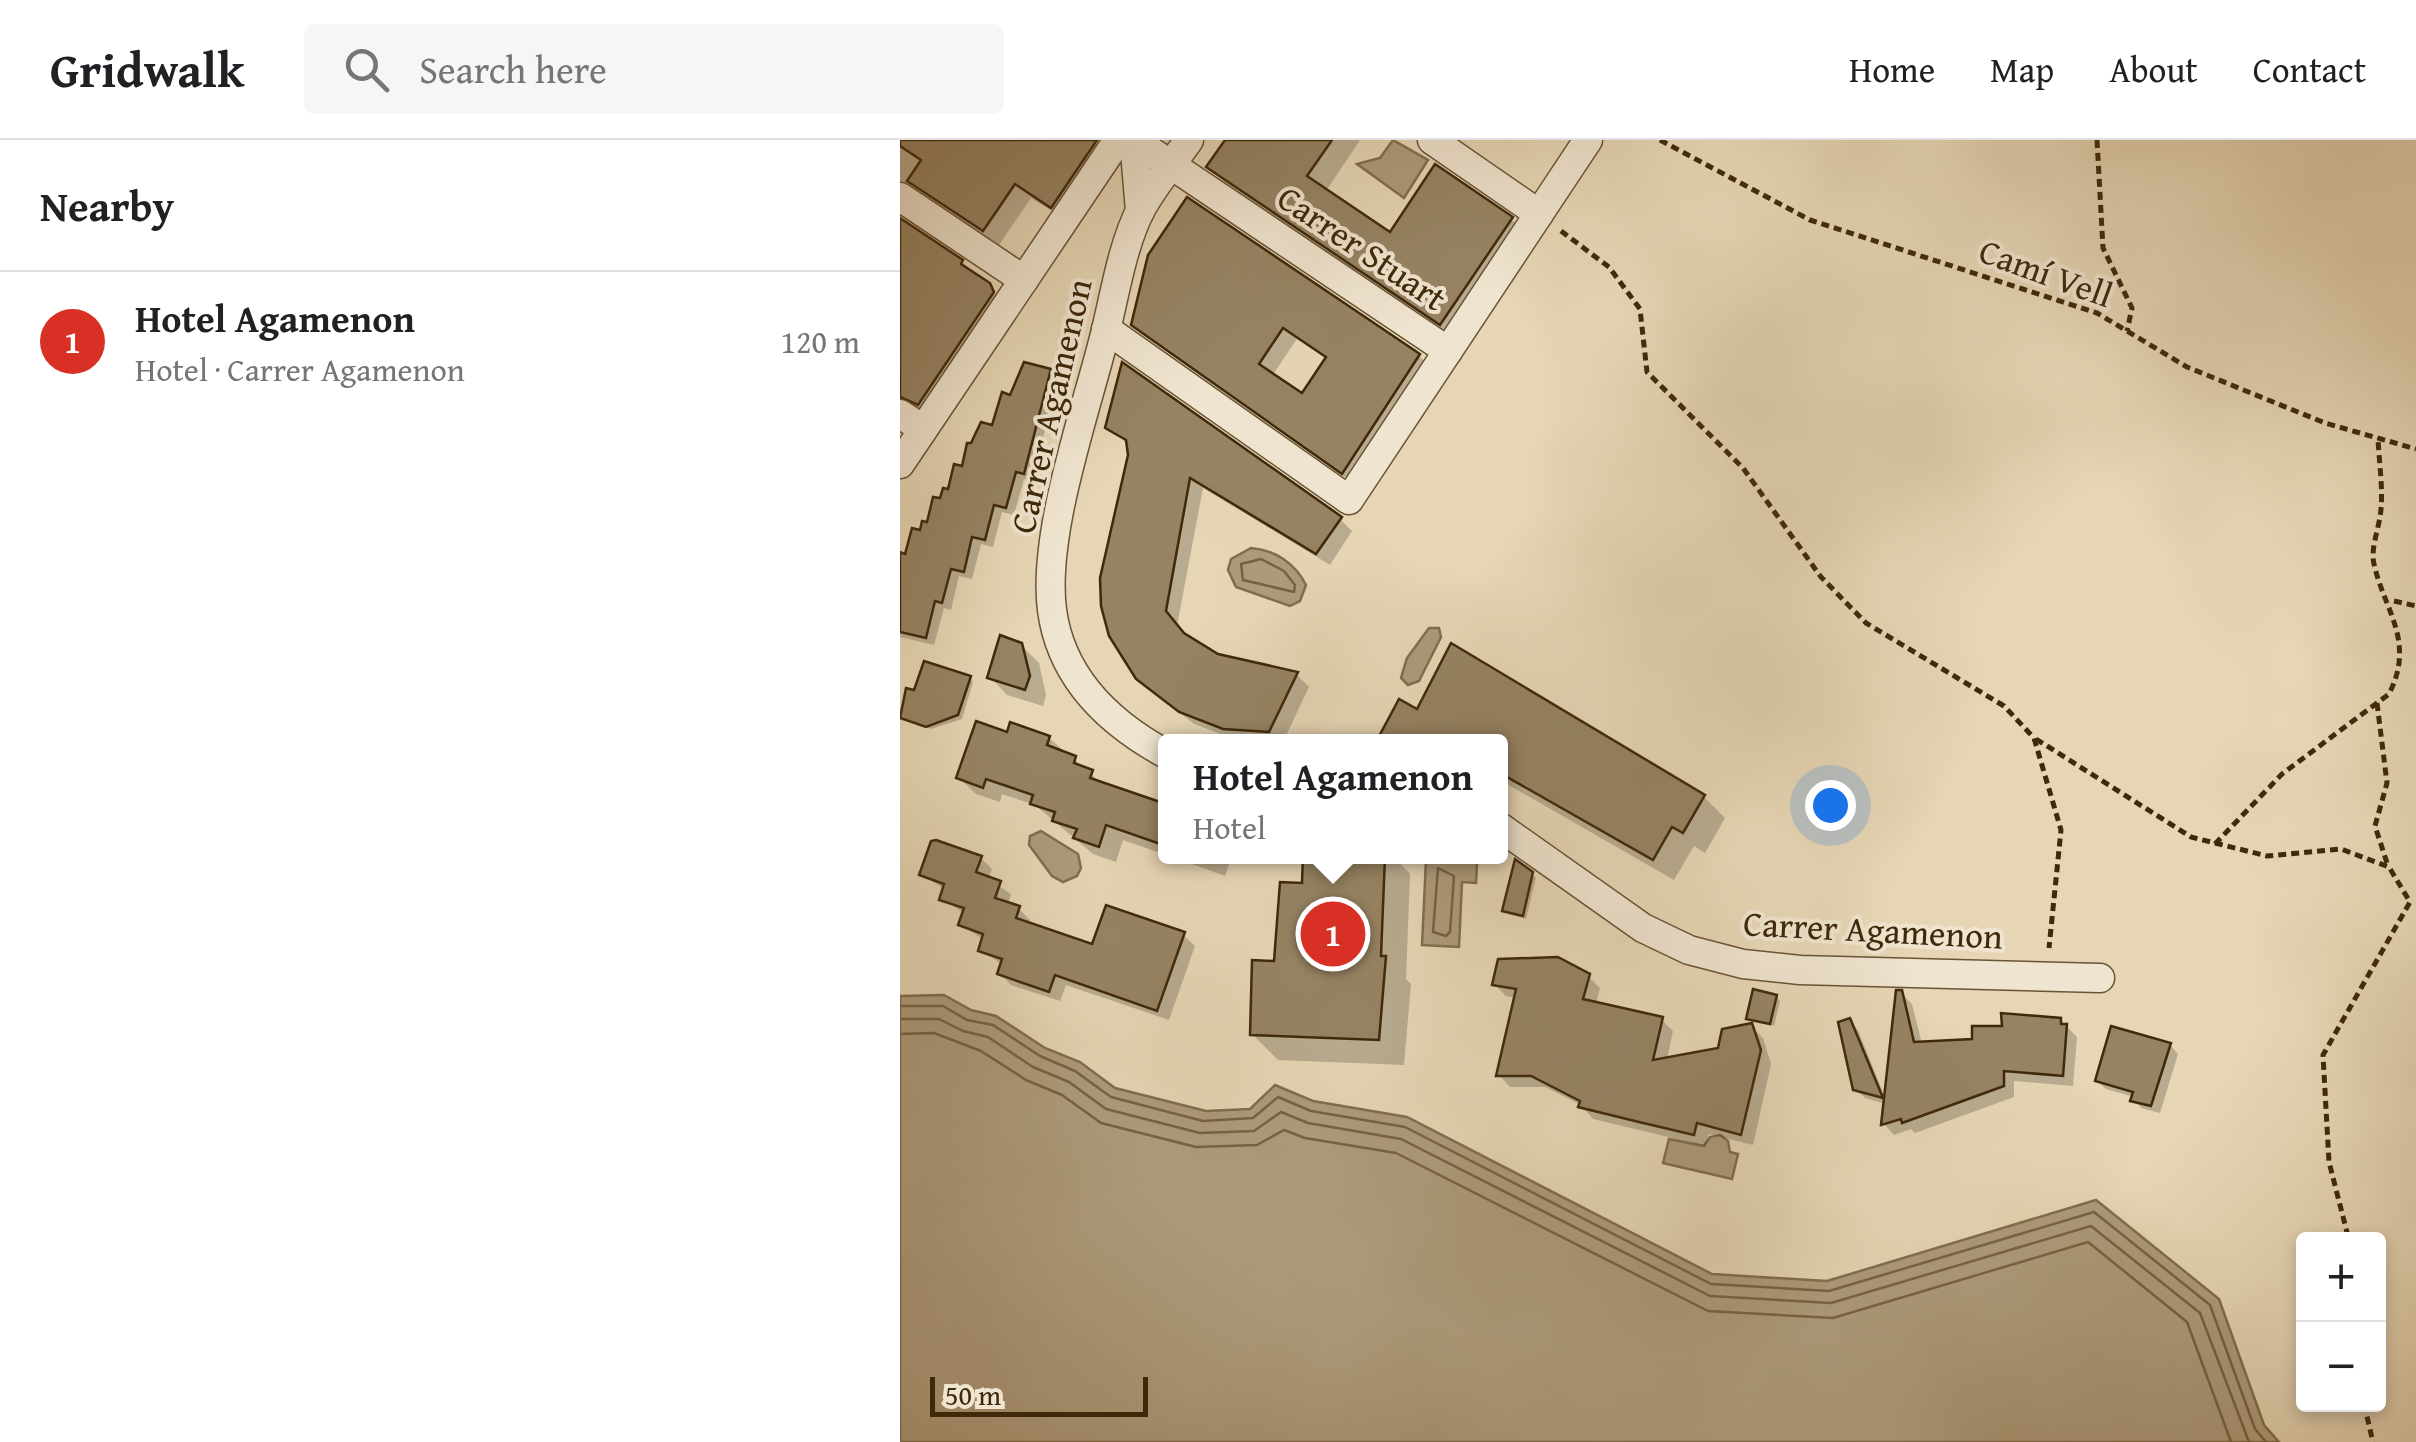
<!DOCTYPE html>
<html lang="en">
<head>
<meta charset="utf-8">
<style>
	body { margin:0; font-family:"Gentium Book Plus",serif; background:#f6f6f6; color:#202124 }
	.controls { position:absolute; right:30px; bottom:30px; display:grid; overflow:hidden; border-radius:10px; box-shadow:0 5px 15px #0003 }
	.controls button { width:90px; height:90px; display:grid; place-items:center; padding:0; border:0; border-bottom:2px solid #e0e0e0; background:#fff; color:#202124; font:50px sans-serif }
	.scale { position:absolute; left:30px; bottom:25px; width:218px; box-sizing:border-box; padding-left:10px; border:5px solid #3f290b; border-top:0; font-size:28px; line-height:35px; white-space:nowrap; color:#3f290b; -webkit-text-stroke:8px #efe4cf; paint-order:stroke }
	.you { position:absolute; left:930px; top:665px; width:35px; height:35px; margin:-25px; border:8px solid #fff; border-radius:50%; background:#1a73e8; box-shadow:0 0 0 15px #1a73e833 }
	.badge { display:grid; place-items:center; width:65px; height:65px; border-radius:50%; background:#d93025; color:#fff; font-size:32px; font-weight:700 }
	.pin { position:absolute; translate:-50% -50%; border:5px solid #fff; box-shadow:0 2px 10px #0006 }
	.popup { position:absolute; left:258px; top:594px; width:350px; height:130px; box-sizing:border-box; display:grid; place-content:center; border-radius:10px; background:#fff; filter:drop-shadow(0 2px 8px #0005); font-size:32px; white-space:nowrap; color:#757577 }
	.popup b { font-size:38px; color:#202124 }
	.popup::after { content:''; position:absolute; left:50%; top:100%; margin-left:-20px; border:20px solid transparent; border-top-color:#fff }
	.list { margin:0; padding:0; list-style:none }
	h2 { display:flex; justify-content:space-between; align-items:center; height:130px; margin:0; padding:0 40px; font-size:42px }
	h2 small { font-size:32px; font-weight:400; color:#757577 }
	.list li { display:grid; grid-template-columns:65px 1fr auto; gap:30px; align-items:center; box-sizing:border-box; height:140px; padding:0 40px; border-top:2px solid #e0e0e0 }
	.list b { display:block; font-size:38px; white-space:nowrap }
	.list p { margin:0; font-size:32px; white-space:nowrap; color:#757577 }
	.list em { font-size:32px; font-style:normal; color:#757577 }
	.icon { flex:none; width:55px; height:55px; fill:none; stroke:currentColor; stroke-width:2; stroke-linecap:round; stroke-linejoin:round }
	.map { position:relative; flex:none; width:1516px; height:1302px; overflow:hidden }
	header { display:flex; align-items:center; gap:60px; box-sizing:border-box; height:140px; padding:0 50px; background:#fff; border-bottom:2px solid #e0e0e0 }
	header strong { font-size:48px }
	nav { display:flex; gap:55px; margin-inline-start:auto; font-size:35px }
	.search { width:700px; height:90px; background:#f6f6f6; display:flex; align-items:center; gap:25px; box-sizing:border-box; padding:0 35px; border-radius:10px; color:#757577; font-size:38px }
	main { display:flex }
	aside { flex:1; background:#fff }
	.map>svg:first-child { display:block }
	.water { fill:#ad9b7b; stroke:#816d4e; stroke-width:2.5 }
	.shadow { fill:#0003; fill-rule:evenodd }
	.lines { fill:none; stroke-linecap:round; stroke-linejoin:round }
	.shore { stroke:#766243; stroke-width:2.5 }
	.building { fill:#968363; stroke:#3f290b; stroke-width:2.5; fill-rule:evenodd }
	.street-casing { stroke:#695436; stroke-width:31 }
	.path { stroke:#3f290b; stroke-width:5; stroke-dasharray:8 5; stroke-linecap:butt }
	.street { stroke:#efe4cf; stroke-width:28 }
	.labels { text-anchor:middle; stroke-width:8; stroke-linejoin:round; paint-order:stroke }
	.street-label { font-size:35px; fill:#3f290b; stroke:#efe4cf }
</style>
</head>
<body>
<header>
<strong>Gridwalk</strong>
<div class="search"><svg class="icon" aria-label="search" viewBox="0 0 24 24"><circle cx="10" cy="10" r="6"/><path d="M15 15l6 6"/></svg>Search here</div>
<nav><a>Home</a><a>Map</a><a>About</a><a>Contact</a></nav>
</header>
<main>
<aside>
<h2>Nearby<small></small></h2>
<ul class="list">
<li><span class="badge">1</span><div><b>Hotel Agamenon</b><p>Hotel · Carrer Agamenon</p></div><em>120 m</em></li>
</ul>
</aside>
<div class="map">
<svg width="1516" height="1302" viewBox="0 0 1516 1302">
	<rect width="100%" height="100%" fill="#e6d6b5"/>
	<filter id="stains"><feTurbulence type="fractalNoise" baseFrequency=".002" numOctaves="4"/><feColorMatrix values="0 0 0 0 .2 0 0 0 0 .09 0 0 0 0 .02 0 0 0 .5 -.17"/></filter>
	<radialGradient id="worn" r=".72"><stop offset=".6" stop-color="#630" stop-opacity="0"/><stop offset="1" stop-color="#630" stop-opacity=".3"/></radialGradient>
	<g class="water">
		<path d="M 493,0 L 528,20 L 504,58 L 457,24 L 480,18 Z"/>
		<path d="M 351,408 C 375,410 395,423 406,445 L 400,461 L 390,466 L 336,447 L 328,430 L 331,419 Z"/>
		<path d="M 529,488 L 539,488 L 541,497 L 519,541 L 508,545 L 501,538 L 507,518 Z"/>
		<path d="M 141,691 L 178,714 L 181,728 L 177,736 L 163,742 L 152,736 L 129,705 L 130,696 Z"/>
		<path d="M 526,720 L 577,723 L 576,743 L 562,742 L 559,807 L 522,805 Z"/>
		<path d="M 44,855 L 71,870 L 96,876 L 145,908 L 180,922 L 215,948 L 306,971 L 350,969 L 375,945 L 413,961 L 507,977 L 812,1134 L 927,1141 L 1196,1060 L 1319,1159 L 1364,1285 L 1379,1302 L 0,1302 L 0,856 Z"/>
		<path d="M 820,995 L 828,1001 L 830,1012 L 838,1014 L 832,1039 L 763,1023 L 769,999 L 804,1006 L 810,997 Z"/>
	</g>
	<g class="shadow">
		<path d="M 0,0 L 223,0 L 168,81 L 131,58 L 99,105 L 27,57 L 9,55 L 0,65 Z"/>
		<path d="M 328,0 L 460,0 L 426,51 L 491,95 L 611,79 L 629,97 L 559,200 L 327,45 L 309,27 Z"/>
		<path d="M 0,80 L 62,122 L 104,162 L 35,278 L 0,277 Z"/>
		<path d="M 250,116 L 519,216 L 532,229 L 456,345 L 234,184 ZM 397,199 L 428,220 L 403,257 L 372,236 Z"/>
		<path d="M 149,232 L 158,240 L 132,341 L 124,339 L 114,375 L 102,372 L 93,407 L 81,404 L 72,439 L 59,436 L 51,470 L 44,468 L 34,505 L 0,497 L 0,422 L 94,288 L 112,258 L 119,233 Z"/>
		<path d="M 208,287 L 440,379 L 452,391 L 430,425 L 303,348 L 277,486 L 287,498 L 318,517 L 397,535 L 409,547 L 383,602 L 337,600 L 294,584 L 247,546 L 229,305 Z"/>
		<path d="M 121,505 L 139,523 L 146,555 L 143,566 L 107,555 L 90,537 Z"/>
		<path d="M 70,538 L 73,542 L 62,579 L 31,589 L 0,577 L 8,551 L 16,553 Z"/>
		<path d="M 518,572 L 804,657 L 825,678 L 805,713 L 794,706 L 774,740 L 600,640 L 600,602 Z"/>
		<path d="M 109,595 L 149,598 L 205,646 L 266,666 L 266,715 L 223,700 L 216,722 L 193,714 L 135,665 L 102,654 L 100,662 L 76,654 L 59,638 Z"/>
		<path d="M 270,716 L 332,716 L 325,736 Z"/>
		<path d="M 405,716 L 493,716 L 510,734 L 506,839 L 511,844 L 504,925 L 378,920 L 352,894 L 404,745 Z"/>
		<path d="M 81,718 L 92,729 L 88,739 L 111,754 L 108,765 L 119,769 L 130,780 L 128,785 L 194,807 L 283,795 L 295,806 L 269,880 L 166,845 L 160,861 L 111,845 L 100,834 L 103,825 L 81,810 L 84,800 L 61,785 L 65,774 L 42,759 L 45,750 L 22,734 Z"/>
		<path d="M 632,734 L 636,738 L 626,779 L 608,774 L 604,770 Z"/>
		<path d="M 688,836 L 700,848 L 696,864 L 761,879 L 773,891 L 767,920 L 821,910 L 851,886 L 863,898 L 871,924 L 853,1005 L 809,994 L 806,1006 L 693,979 L 681,965 L 645,947 L 610,947 L 599,935 L 616,858 L 606,856 L 594,844 Z"/>
		<path d="M 1001,853 L 1012,864 L 1022,904 L 1075,902 L 1104,888 L 1160,880 L 1177,897 L 1173,946 L 1114,941 L 1114,957 L 1015,993 L 1011,989 L 994,995 L 984,984 L 986,964 L 965,958 L 956,949 L 949,881 L 958,890 L 986,960 Z"/>
		<path d="M 876,857 L 880,861 L 874,886 L 849,879 Z"/>
		<path d="M 1270,905 L 1278,914 L 1260,973 L 1241,968 L 1234,957 L 1206,949 L 1197,941 Z"/>
	</g>
	<g class="lines">
		<g class="shore">
			<path d="M 361,419 L 384,431 L 395,445 L 394,452 L 343,440 L 341,424 Z"/>
			<path d="M 538,728 L 554,736 L 550,792 L 546,796 L 533,792 Z"/>
			<path d="M 0,866 L 43,866 L 67,880 L 93,885 L 140,916 L 175,931 L 211,957 L 303,981 L 353,978 L 378,957 L 411,971 L 505,987 L 811,1144 L 929,1151 L 1194,1072 L 1310,1165 L 1355,1289 L 1366,1302"/>
			<path d="M 0,879 L 39,879 L 63,891 L 88,897 L 133,927 L 169,942 L 206,969 L 300,993 L 354,991 L 381,972 L 408,983 L 501,999 L 810,1156 L 931,1163 L 1191,1086 L 1300,1173 L 1349,1302"/>
			<path d="M 0,894 L 34,893 L 81,911 L 126,940 L 162,955 L 201,983 L 296,1007 L 357,1005 L 384,990 L 405,998 L 496,1013 L 808,1171 L 933,1178 L 1188,1102 L 1287,1182 L 1331,1302"/>
		</g>
	</g>
	<g class="building">
		<path d="M 0,0 L 197,0 L 151,68 L 115,44 L 83,91 L 7,41 L 21,20 L 0,6 Z"/>
		<path d="M 325,0 L 432,0 L 407,36 L 490,92 L 535,24 L 613,77 L 540,185 L 306,27 Z"/>
		<path d="M 287,57 L 520,214 L 442,334 L 231,185 L 248,115 ZM 383,188 L 426,217 L 402,253 L 359,224 Z"/>
		<path d="M 0,78 L 63,120 L 61,124 L 90,143 L 94,152 L 18,265 L 0,257 Z"/>
		<path d="M 124,222 L 151,229 L 124,334 L 116,332 L 106,368 L 94,365 L 85,400 L 72,397 L 64,432 L 51,429 L 42,463 L 35,461 L 26,498 L 0,492 L 0,412 L 5,414 L 12,388 L 20,390 L 22,381 L 27,382 L 33,357 L 40,358 L 43,348 L 48,349 L 54,324 L 62,326 L 67,303 L 71,303 L 81,282 L 92,285 L 102,252 L 110,255 Z"/>
		<path d="M 222,222 L 442,377 L 416,414 L 290,338 L 266,471 L 284,493 L 318,514 L 398,532 L 369,592 L 323,589 L 279,572 L 236,539 L 209,496 L 201,466 L 200,438 L 228,315 L 226,300 L 205,288 Z"/>
		<path d="M 100,495 L 122,503 L 130,536 L 125,550 L 87,538 Z"/>
		<path d="M 551,503 L 805,655 L 783,693 L 772,687 L 753,720 L 600,633 L 600,602 L 476,602 L 499,559 L 517,569 Z"/>
		<path d="M 24,521 L 71,536 L 58,575 L 26,587 L 0,578 L 6,548 L 14,550 Z"/>
		<path d="M 76,581 L 107,592 L 110,582 L 150,596 L 147,605 L 176,616 L 174,623 L 193,630 L 190,638 L 266,664 L 266,706 L 206,685 L 199,707 L 173,698 L 177,689 L 152,681 L 155,672 L 130,664 L 133,655 L 86,639 L 83,648 L 56,638 Z"/>
		<path d="M 36,700 L 82,716 L 76,732 L 101,741 L 95,758 L 120,766 L 116,778 L 192,804 L 206,765 L 285,792 L 257,871 L 155,835 L 149,852 L 97,834 L 102,819 L 78,811 L 83,794 L 58,785 L 64,768 L 39,760 L 44,744 L 19,735 L 31,701 Z"/>
		<path d="M 403,716 L 485,716 L 481,816 L 486,816 L 479,900 L 350,895 L 352,820 L 374,821 L 380,742 L 402,743 Z"/>
		<path d="M 615,719 L 633,732 L 623,776 L 602,771 Z"/>
		<path d="M 658,817 L 690,834 L 683,859 L 763,877 L 753,920 L 818,908 L 822,889 L 852,883 L 861,910 L 841,995 L 797,983 L 794,995 L 739,982 L 678,967 L 680,961 L 631,936 L 596,936 L 616,849 L 592,845 L 598,819 Z"/>
		<path d="M 853,849 L 877,855 L 870,884 L 846,879 Z"/>
		<path d="M 996,850 L 1002,850 L 1014,902 L 1072,899 L 1072,886 L 1102,886 L 1101,873 L 1161,878 L 1161,884 L 1167,884 L 1163,936 L 1104,931 L 1104,946 L 1002,983 L 1001,979 L 981,985 Z"/>
		<path d="M 950,878 L 983,958 L 953,950 L 938,882 Z"/>
		<path d="M 1211,886 L 1271,903 L 1251,966 L 1230,961 L 1233,952 L 1195,941 Z"/>
	</g>
	<g class="lines">
		<g class="street-casing">
			<g id="street">
				<path d="M 234,0 L 548,211"/>
				<path d="M 234,0 L 240,71"/>
				<path d="M 532,0 L 639,74"/>
				<path d="M 0,57 L 124,140"/>
				<path d="M 206,189 L 449,360 L 688,0"/>
				<path d="M 0,274 L 23,289"/>
				<path d="M 0,324 L 218,0"/>
				<path d="M 266,614 C 209,583 161,538 152,470 C 142,393 186,271 205,194 C 215,154 222,106 241,69 C 254,45 273,23 289,0"/>
				<path d="M 600,687 L 743,788 L 789,810 L 843,824 L 900,830 L 1200,838"/>
			</g>
		</g>
		<g class="path">
			<path d="M 760,0 L 910,80 L 1197,173 L 1287,227 L 1425,283 L 1516,309"/>
			<path d="M 1197,0 L 1203,108 L 1232,168 L 1227,191"/>
			<path d="M 661,91 L 709,127 L 740,169 L 747,232 L 843,328 L 921,437 L 966,483 L 1104,566 L 1134,598 L 1161,690 L 1149,808"/>
			<path d="M 1494,461 L 1516,466"/>
			<path d="M 1477,563 L 1487,643 L 1475,686 L 1488,726"/>
			<path d="M 1136,599 L 1291,697 L 1367,716 L 1441,709 L 1489,727 L 1510,762 L 1423,915 L 1429,1022 L 1449,1100"/>
			<path d="M 1315,704 L 1382,634 L 1489,554 C 1516,501 1484,470 1474,424 C 1470,408 1480,386 1481,369 C 1483,346 1479,322 1478,298"/>
			<path d="M 1464,1264 L 1473,1302"/>
		</g>
		<use href="#street" class="street"/>
	</g>
	<g class="labels">
		<g class="street-label">
			<text transform="translate(462 108) rotate(34)" y="12">Carrer Stuart</text>
			<text transform="translate(1146 133) rotate(20)" y="12">Camí Vell</text>
			<text transform="translate(151 266) rotate(-77)" y="12">Carrer Agamenon</text>
			<text transform="translate(973 790) rotate(3)" y="12">Carrer Agamenon</text>
		</g>
	</g>
	<rect width="100%" height="100%" filter="url(#stains)"/>
	<rect width="100%" height="100%" fill="url(#worn)"/>
</svg>
<div class="controls">
<button>+</button>
<button>−</button>
</div>
<div class="scale">50 m</div>
<div class="you"></div>
<div class="pin badge" style="left:433px;top:794px">1</div>
<div class="popup"><b>Hotel Agamenon</b>Hotel</div>
</div>
</main>
</body>
</html>
